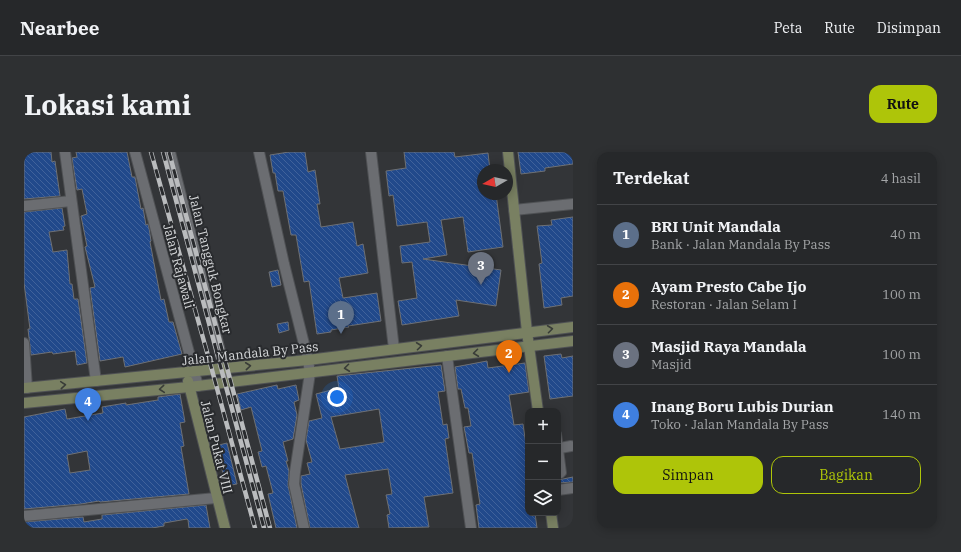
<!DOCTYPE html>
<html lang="id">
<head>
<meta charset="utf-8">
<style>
	body { margin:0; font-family:"IBM Plex Serif",serif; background:#2e3032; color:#f1f3f6 }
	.controls { position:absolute; right:12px; bottom:12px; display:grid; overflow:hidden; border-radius:8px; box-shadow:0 2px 10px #0003 }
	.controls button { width:36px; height:36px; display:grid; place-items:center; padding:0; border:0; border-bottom:1px solid #424447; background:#26282a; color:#f1f3f6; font:20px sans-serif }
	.compass { position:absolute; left:453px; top:12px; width:36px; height:36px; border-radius:50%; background:#26282a; box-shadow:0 2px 10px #0003; rotate:261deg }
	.you { position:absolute; left:313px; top:245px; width:14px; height:14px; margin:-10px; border:3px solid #fff; border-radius:50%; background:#1a73e8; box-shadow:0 0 0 6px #1a73e833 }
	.badge { display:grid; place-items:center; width:26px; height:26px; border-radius:50%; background:#aec509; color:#fff; font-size:13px; font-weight:700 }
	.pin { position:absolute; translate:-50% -33px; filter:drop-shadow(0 1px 2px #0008) }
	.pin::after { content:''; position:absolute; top:21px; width:14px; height:12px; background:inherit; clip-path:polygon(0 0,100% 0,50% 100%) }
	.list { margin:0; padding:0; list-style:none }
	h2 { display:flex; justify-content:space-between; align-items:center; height:52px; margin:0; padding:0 16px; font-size:17px }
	h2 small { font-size:13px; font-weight:400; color:#a4a6a8 }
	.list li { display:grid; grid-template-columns:26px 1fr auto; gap:12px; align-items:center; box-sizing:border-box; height:60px; padding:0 16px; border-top:1px solid #424447 }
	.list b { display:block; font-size:15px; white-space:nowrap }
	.list p { margin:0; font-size:13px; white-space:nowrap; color:#a4a6a8 }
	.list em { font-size:13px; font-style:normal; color:#a4a6a8 }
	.actions { display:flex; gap:8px; padding:12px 16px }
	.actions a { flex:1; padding:9px 0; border:1px solid #aec509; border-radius:12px; text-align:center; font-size:14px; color:#aec509 }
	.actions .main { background:#aec509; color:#111 }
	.icon { flex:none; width:22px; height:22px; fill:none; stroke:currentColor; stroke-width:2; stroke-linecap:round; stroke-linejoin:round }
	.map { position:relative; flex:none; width:549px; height:376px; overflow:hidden; border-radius:12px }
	header { display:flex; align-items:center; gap:24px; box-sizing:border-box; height:56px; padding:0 20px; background:#26282a; border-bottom:1px solid #424447 }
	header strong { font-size:19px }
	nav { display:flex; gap:22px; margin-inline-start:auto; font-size:14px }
	.intro { display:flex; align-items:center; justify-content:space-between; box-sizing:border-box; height:96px; padding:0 24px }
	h1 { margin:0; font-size:28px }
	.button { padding:10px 18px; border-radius:12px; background:#aec509; color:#111; font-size:14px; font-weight:700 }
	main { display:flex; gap:24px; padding:0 24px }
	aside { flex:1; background:#26282a; border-radius:12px; box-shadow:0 2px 10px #0003 }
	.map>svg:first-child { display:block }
	.building { fill:url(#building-back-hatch); stroke:#6e7074; fill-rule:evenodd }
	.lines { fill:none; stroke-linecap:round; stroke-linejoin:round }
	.lane-casing { stroke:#4f5154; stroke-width:8 }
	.street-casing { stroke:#4f5154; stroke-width:12 }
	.secondary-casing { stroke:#4f5154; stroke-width:12 }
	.lane { stroke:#6b6d71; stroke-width:6 }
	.street { stroke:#6b6d71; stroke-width:10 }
	.secondary { stroke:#798062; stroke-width:10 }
	.rail-casing { stroke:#babcbe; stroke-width:4.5 }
	.rail { stroke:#292b2e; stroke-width:3; stroke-dasharray:9; stroke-linecap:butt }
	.oneway { stroke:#393c38 }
	.labels { text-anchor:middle; stroke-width:4; stroke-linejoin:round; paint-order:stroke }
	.street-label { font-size:13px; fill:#d6d8da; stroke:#292b2e }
</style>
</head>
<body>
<header>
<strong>Nearbee</strong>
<nav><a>Peta</a><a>Rute</a><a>Disimpan</a></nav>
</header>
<div class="intro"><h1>Lokasi kami</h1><a class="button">Rute</a></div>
<main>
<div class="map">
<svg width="549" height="376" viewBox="0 0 549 376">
	<defs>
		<pattern id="building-back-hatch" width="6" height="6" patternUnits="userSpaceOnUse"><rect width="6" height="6" fill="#21498b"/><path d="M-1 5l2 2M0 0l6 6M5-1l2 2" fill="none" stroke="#40629b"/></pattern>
	</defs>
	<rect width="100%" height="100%" fill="#333538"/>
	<g class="building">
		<path d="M 0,0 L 27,0 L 28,10 L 31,9 L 36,44 L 0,47 Z"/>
		<path d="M 52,0 L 103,0 L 108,25 L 111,25 L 117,57 L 119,56 L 122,73 L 124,72 L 125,76 L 127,89 L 126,90 L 137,148 L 140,147 L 145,170 L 149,170 L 158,202 L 101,215 L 99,205 L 76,209 L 66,136 L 71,135 L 61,95 L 63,94 L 57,64 L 63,62 L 58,37 L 53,38 L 48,6 L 53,5 Z"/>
		<path d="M 265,0 L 281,0 L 284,20 L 291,18 L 296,52 L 293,52 L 297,75 L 329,70 L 333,94 L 339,92 L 344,121 L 315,126 L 319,146 L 353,141 L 357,169 L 324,174 L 325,175 L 307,178 L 307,180 L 293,182 L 285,129 L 280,130 L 272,83 L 267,83 L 259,39 L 254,39 L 251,21 L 249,21 L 246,3 Z"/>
		<path d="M 380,0 L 430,0 L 431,5 L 464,1 L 466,18 L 459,18 L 459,42 L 472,42 L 479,95 L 444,100 L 439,65 L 417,68 L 423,103 L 399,107 L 477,118 L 472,154 L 432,148 L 435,164 L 378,173 L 374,149 L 393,146 L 388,110 L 378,111 L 376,94 L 406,90 L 403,70 L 373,74 L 369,43 L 365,44 L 362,19 L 382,16 Z"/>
		<path d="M 494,0 L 549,0 L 549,12 L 521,16 L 521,19 L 497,22 Z"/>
		<path d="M 38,56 L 41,74 L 39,75 L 40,78 L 25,80 L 29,100 L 43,98 L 46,132 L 48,132 L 50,147 L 54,147 L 63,211 L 53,213 L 51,199 L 29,202 L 28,200 L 7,203 L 4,177 L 6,177 L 0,131 L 0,60 Z"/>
		<path d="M 549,65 L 549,144 L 537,146 L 538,153 L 520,156 L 515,112 L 518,111 L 513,74 L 528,73 L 527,68 Z"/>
		<path d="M 254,118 L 257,133 L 248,135 L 245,120 Z"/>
		<path d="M 264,170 L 265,178 L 255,181 L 253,172 Z"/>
		<path d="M 537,202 L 538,206 L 549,204 L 549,244 L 526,247 L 520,204 Z"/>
		<path d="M 463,209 L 464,216 L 501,211 L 505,240 L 485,243 L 490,273 L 499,272 L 502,293 L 504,292 L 504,361 L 511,361 L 513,376 L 455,376 L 452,353 L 456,352 L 448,301 L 445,301 L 440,275 L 447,274 L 444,256 L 441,256 L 437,237 L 434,237 L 431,215 Z"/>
		<path d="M 417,213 L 421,239 L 414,240 L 419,273 L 423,272 L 425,286 L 421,287 L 429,341 L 400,345 L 405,375 L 365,376 L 363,363 L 366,362 L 362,343 L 368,342 L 364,317 L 321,323 L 335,376 L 286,376 L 277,332 L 277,324 L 286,322 L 283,311 L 288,310 L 282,288 L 285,269 L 298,266 L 292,242 L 315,236 L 313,224 ZM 355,257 L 360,290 L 316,297 L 307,265 Z"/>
		<path d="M 253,233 L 254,237 L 272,233 L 275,248 L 270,250 L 273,263 L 269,287 L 259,290 L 264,309 L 262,309 L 265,319 L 264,333 L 273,376 L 252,376 L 244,342 L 249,341 L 242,314 L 238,315 L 234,300 L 238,299 L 227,255 L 217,258 L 213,242 Z"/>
		<path d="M 156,242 L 161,270 L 156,271 L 160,294 L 157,295 L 165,342 L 76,350 L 75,349 L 57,352 L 0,357 L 0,265 L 41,257 L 43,267 L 79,261 L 78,255 L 102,251 L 102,253 L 134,248 L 134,245 ZM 63,299 L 66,318 L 46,321 L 43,303 Z"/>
		<path d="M 203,291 L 213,332 L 202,334 L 195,305 L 193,305 L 191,294 Z"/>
		<path d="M 549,325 L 549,330 L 534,331 L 534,328 Z"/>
		<path d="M 182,353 L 186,376 L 165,376 L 164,368 L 163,367 L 140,371 L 140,374 L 128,376 L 0,376 L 0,370 L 59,365 L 60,370 L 78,367 L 78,363 Z"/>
	</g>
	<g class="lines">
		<g class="lane-casing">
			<path id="lane" d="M 534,282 L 539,321 L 537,323 L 534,324"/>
		</g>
		<g class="street-casing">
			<g id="street">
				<path d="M 41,0 L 72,229"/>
				<path d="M 111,0 L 174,234"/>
				<path d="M 146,0 L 204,231"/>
				<path d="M 235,0 L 260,112 L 284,208 L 286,221 L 271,320 L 270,332 L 280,376"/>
				<path d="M 347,0 L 370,197"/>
				<path d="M 0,54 L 47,49"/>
				<path d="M 490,58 L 549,52"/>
				<path d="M 0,191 L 3,236"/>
				<path d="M 423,204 L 447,376"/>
				<path d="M 536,296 L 547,294"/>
				<path d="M 534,338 L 549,336"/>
				<path d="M 0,364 L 192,346"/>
			</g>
		</g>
		<g class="secondary-casing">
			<g id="secondary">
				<path d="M 484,0 L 503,180 L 514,259"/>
				<path d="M 164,229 L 201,376"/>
				<path d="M 0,236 L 284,208 L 549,175"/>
				<path d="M 0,251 L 165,235 L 549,189"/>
				<path d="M 527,361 L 529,376"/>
			</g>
		</g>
		<use href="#lane" class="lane"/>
		<use href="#street" class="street"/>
		<use href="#secondary" class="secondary"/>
		<g class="rail-casing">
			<g id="rail">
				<path d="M 127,0 L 188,218 L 231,376"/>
				<path d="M 139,0 L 240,376"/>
				<path d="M 145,0 L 246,376"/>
			</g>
		</g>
		<use href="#rail" class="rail"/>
	</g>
	<defs><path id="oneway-chevron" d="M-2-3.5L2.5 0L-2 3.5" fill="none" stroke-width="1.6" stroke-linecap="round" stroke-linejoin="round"/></defs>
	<g class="oneway">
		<use href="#oneway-chevron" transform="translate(526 177) rotate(-7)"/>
		<use href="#oneway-chevron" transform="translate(395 194) rotate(-7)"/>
		<use href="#oneway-chevron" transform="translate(452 201) rotate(173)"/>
		<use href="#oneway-chevron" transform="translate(224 214) rotate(-6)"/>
		<use href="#oneway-chevron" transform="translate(323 216) rotate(173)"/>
		<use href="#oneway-chevron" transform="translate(39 233) rotate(-5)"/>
		<use href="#oneway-chevron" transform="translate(138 237) rotate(175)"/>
	</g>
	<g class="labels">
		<g class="street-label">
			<text transform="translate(187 112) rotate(76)" y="5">Jalan Tangguk Bongkar</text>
			<text transform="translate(155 114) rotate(75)" y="5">Jalan Rajawali</text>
			<text transform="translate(226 201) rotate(-6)" y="5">Jalan Mandala By Pass</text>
			<text transform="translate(193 295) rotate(76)" y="5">Jalan Pukat VIII</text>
		</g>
	</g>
</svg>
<div class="controls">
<button>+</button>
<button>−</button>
<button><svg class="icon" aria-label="layers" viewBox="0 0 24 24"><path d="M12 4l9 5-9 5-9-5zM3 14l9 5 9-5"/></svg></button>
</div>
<svg class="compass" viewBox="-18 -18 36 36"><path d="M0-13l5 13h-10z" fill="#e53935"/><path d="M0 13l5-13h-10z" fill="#a4a6a8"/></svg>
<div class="you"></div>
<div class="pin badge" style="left:317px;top:182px;background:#5c6f8a">1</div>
<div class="pin badge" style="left:485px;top:221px;background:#e8710a">2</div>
<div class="pin badge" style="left:457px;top:133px;background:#6b7280">3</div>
<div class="pin badge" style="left:64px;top:269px;background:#3f7fe0">4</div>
</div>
<aside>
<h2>Terdekat<small>4 hasil</small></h2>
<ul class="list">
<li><span class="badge" style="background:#5c6f8a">1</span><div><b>BRI Unit Mandala</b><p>Bank · Jalan Mandala By Pass</p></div><em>40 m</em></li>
<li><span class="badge" style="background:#e8710a">2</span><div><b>Ayam Presto Cabe Ijo</b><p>Restoran · Jalan Selam I</p></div><em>100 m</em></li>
<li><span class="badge" style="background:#6b7280">3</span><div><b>Masjid Raya Mandala</b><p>Masjid</p></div><em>100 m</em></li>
<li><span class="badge" style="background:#3f7fe0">4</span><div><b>Inang Boru Lubis Durian</b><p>Toko · Jalan Mandala By Pass</p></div><em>140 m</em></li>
</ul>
<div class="actions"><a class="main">Simpan</a><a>Bagikan</a></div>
</aside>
</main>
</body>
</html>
